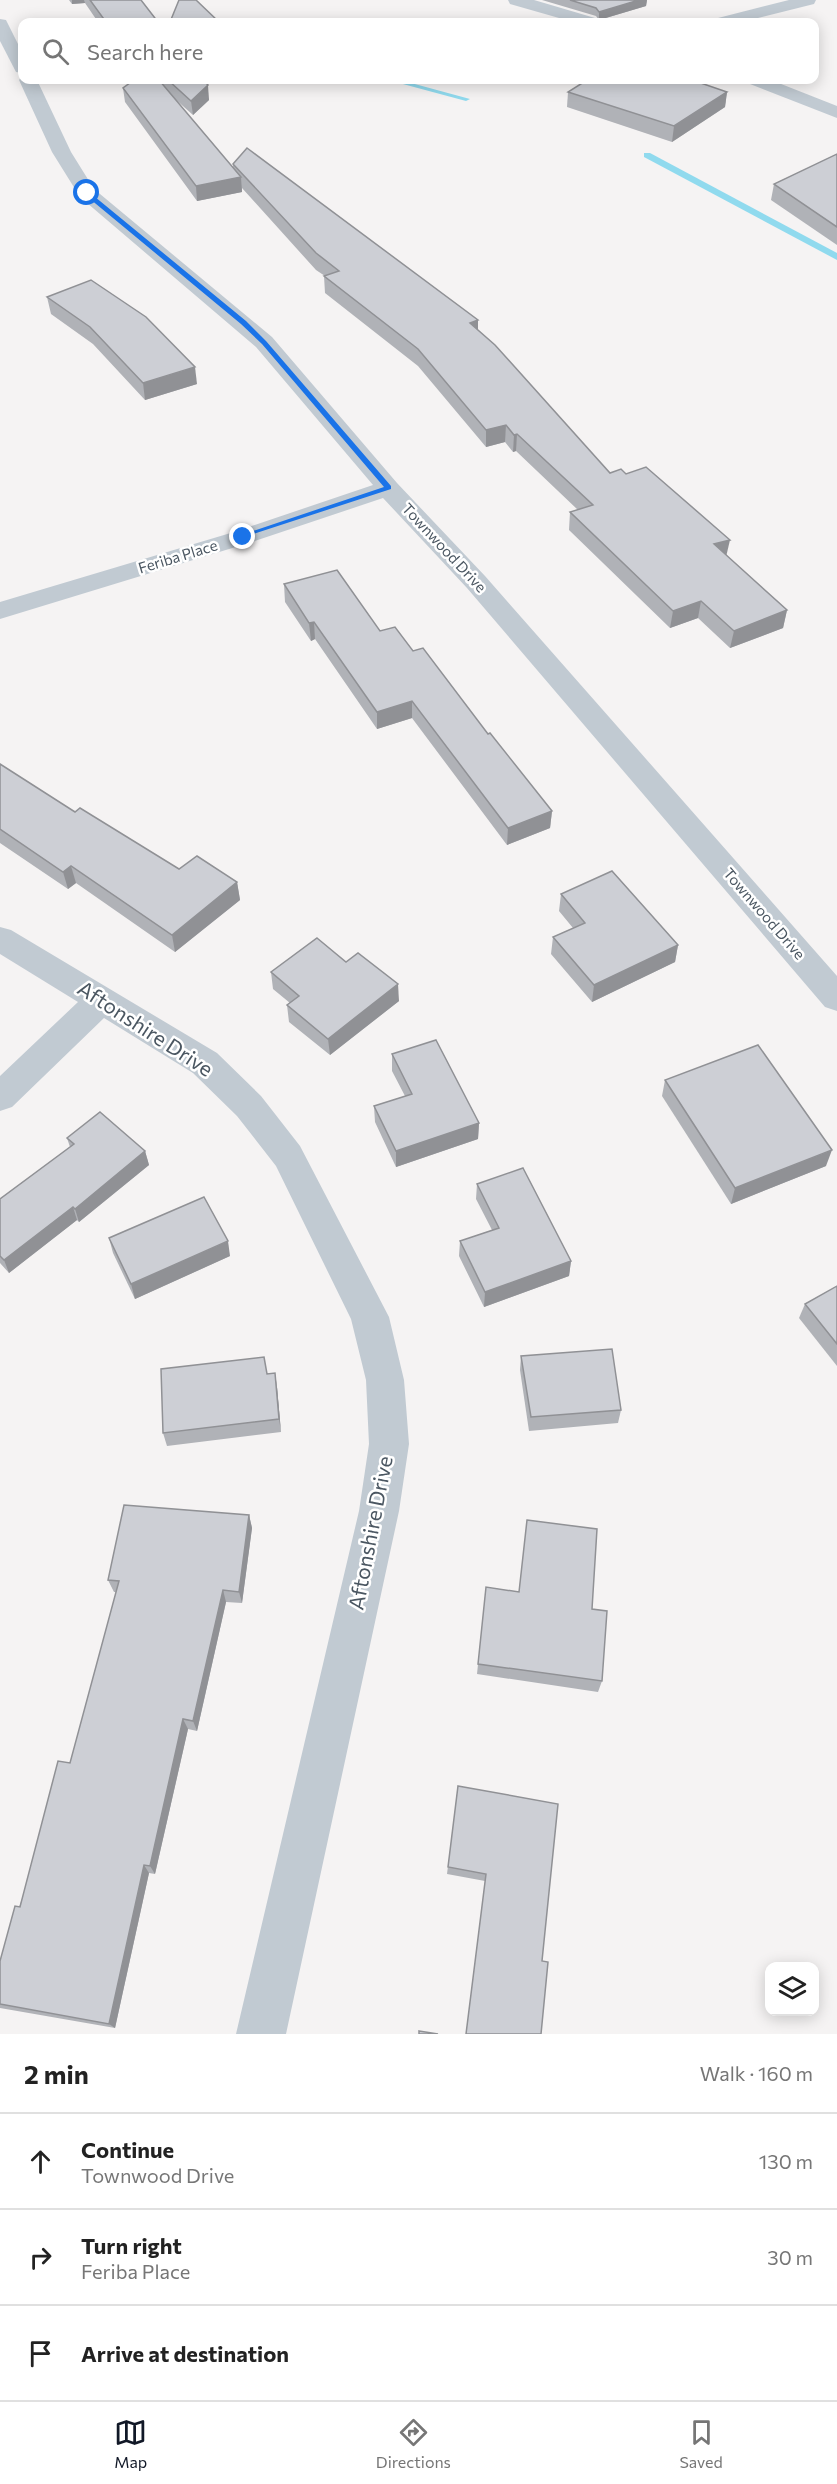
<!DOCTYPE html>
<html lang="en">
<head>
<meta charset="utf-8">
<style>
	body { margin:0; font-family:Commissioner,sans-serif; background:#f2f2f2; color:#222 }
	.controls { position:absolute; right:18px; bottom:18px; display:grid; overflow:hidden; border-radius:12px; box-shadow:0 3px 15px #0003 }
	.controls button { width:54px; height:54px; display:grid; place-items:center; padding:0; border:0; border-bottom:2px solid #e0e0e0; background:#fff; color:#222; font:30px sans-serif }
	.stop { position:absolute; width:18px; height:18px; margin:-14px; border:4px solid #1a73e8; border-radius:50%; background:#fff }
	.stop.end { background:#1a73e8; border-color:#fff; box-shadow:0 2px 6px #0008 }
	.list { margin:0; padding:0; list-style:none }
	h2 { display:flex; justify-content:space-between; align-items:center; height:78px; margin:0; padding:0 24px; font-size:26px }
	h2 small { font-size:20px; font-weight:400; color:#767676 }
	.list li { display:grid; grid-template-columns:39px 1fr auto; gap:18px; align-items:center; box-sizing:border-box; height:96px; padding:0 24px; border-top:2px solid #e0e0e0 }
	.list b { display:block; font-size:22px; white-space:nowrap }
	.list p { margin:0; font-size:20px; white-space:nowrap; color:#767676 }
	.list em { font-size:20px; font-style:normal; color:#767676 }
	.icon { flex:none; width:33px; height:33px; fill:none; stroke:currentColor; stroke-width:2; stroke-linecap:round; stroke-linejoin:round }
	.map { position:relative; flex:none; width:837px; height:2034px; overflow:hidden }
	.search { position:absolute; background:#fff; box-shadow:0 3px 15px #0003; left:18px; right:18px; top:18px; height:66px; display:flex; align-items:center; gap:15px; box-sizing:border-box; padding:0 21px; border-radius:12px; color:#767676; font-size:22px }
	.sheet { height:366px; background:#fff }
	nav { display:flex; justify-content:space-around; align-items:center; box-sizing:border-box; height:84px; border-top:2px solid #e0e0e0; background:#fff; font-size:16px; color:#767676 }
	nav a { display:grid; justify-items:center; gap:3px }
	nav .on { color:#111827 }
	.map>svg:first-child { display:block }
	.lines { fill:none; stroke-linecap:round; stroke-linejoin:round }
	.stream { fill:#90daee; fill-rule:evenodd }
	.minor { fill:#c1cad2; fill-rule:evenodd }
	.wall { fill:#b0b2b7 }
	.shaded-wall { fill:#909195 }
	.building { fill:#cdcfd5; stroke:#909195; stroke-width:1.5 }
	.route { fill:#1a73e8 }
	.labels { text-anchor:middle; stroke-width:5; stroke-linejoin:round; paint-order:stroke }
	.far-street-label { font-size:15px; fill:#4a5661; stroke:#fff }
	.near-street-label { font-size:21px; fill:#4a5661; stroke:#fff }
</style>
</head>
<body>
<div class="map">
<svg width="837" height="2034" viewBox="0 0 837 2034">
	<rect width="100%" height="100%" fill="#f5f3f3"/>
	<g class="lines">
		<g class="stream">
			<path d="M 388,80 L 400,80 L 470,99 L 466,101 Z"/>
			<path d="M 644,153 L 650,153 L 837,253 L 837,260 L 644,157 Z"/>
		</g>
		<g class="minor">
			<path d="M 508,0 L 534,0 L 595,18 L 597,22 L 573,22 L 510,4 Z"/>
			<path d="M 789,0 L 816,0 L 814,4 L 742,22 L 716,22 L 718,18 Z"/>
			<path d="M 0,19 L 6,20 L 22,52 L 22,73 L 16,72 L 0,41 Z"/>
			<path d="M 22,76 L 22,80 L 37,80 L 71,152 L 94,189 L 272,337 L 397,483 L 485,576 L 837,976 L 837,1011 L 825,1007 L 467,588 L 383,498 L 252,542 L 0,619 L 0,602 L 234,532 L 373,485 L 256,347 L 80,197 L 52,152 L 19,80 Z"/>
			<path d="M 747,80 L 771,80 L 837,106 L 837,118 L 750,84 Z"/>
			<path d="M 0,927 L 11,930 L 217,1053 L 261,1096 L 300,1146 L 389,1317 L 404,1380 L 409,1444 L 399,1511 L 286,2034 L 236,2034 L 359,1511 L 369,1444 L 366,1380 L 351,1319 L 276,1166 L 237,1116 L 193,1073 L 104,1018 L 12,1107 L 0,1111 L 0,1076 L 78,1002 L 0,954 Z"/>
		</g>
	</g>
	<g class="wall">
		<path d="M 69,0 L 141,0 L 158,22 L 98,22 L 85,3 L 72,4 Z"/>
		<path d="M 542,0 L 647,0 L 646,6 L 599,20 L 596,16 Z"/>
		<path d="M 134,80 L 203,80 L 209,100 L 193,115 L 175,99 L 233,168 L 233,164 L 478,330 L 610,473 L 727,556 L 787,610 L 783,628 L 730,648 L 698,618 L 670,628 L 569,530 L 570,512 L 578,510 L 516,451 L 513,452 L 505,442 L 486,447 L 418,366 L 325,293 L 324,276 L 325,276 L 316,270 L 242,188 L 242,192 L 197,201 L 125,102 L 123,88 Z"/>
		<path d="M 568,92 L 727,92 L 725,107 L 672,142 L 567,107 Z"/>
		<path d="M 837,154 L 837,245 L 771,200 L 774,184 Z"/>
		<path d="M 47,297 L 197,384 L 145,400 L 93,344 L 51,314 Z"/>
		<path d="M 284,584 L 380,631 L 413,651 L 488,734 L 552,811 L 550,828 L 507,845 L 412,718 L 377,729 L 315,639 L 311,641 L 285,602 Z"/>
		<path d="M 0,764 L 75,812 L 179,869 L 237,882 L 240,900 L 175,952 L 76,883 L 68,889 L 0,843 Z"/>
		<path d="M 561,894 L 678,945 L 675,962 L 592,1002 L 551,954 L 553,937 L 573,928 L 559,911 Z"/>
		<path d="M 346,962 L 399,1001 L 330,1055 L 289,1022 L 287,1005 L 290,1003 L 273,989 L 271,972 Z"/>
		<path d="M 392,1054 L 479,1123 L 478,1139 L 396,1167 L 375,1122 L 374,1106 L 405,1096 L 392,1071 Z"/>
		<path d="M 665,1080 L 826,1166 L 731,1204 L 662,1096 Z"/>
		<path d="M 67,1138 L 145,1151 L 149,1165 L 79,1222 L 77,1220 L 9,1273 L 0,1263 L 0,1199 L 70,1147 Z"/>
		<path d="M 477,1184 L 571,1261 L 569,1276 L 484,1307 L 459,1256 L 460,1241 L 492,1230 L 476,1199 Z"/>
		<path d="M 109,1238 L 230,1256 L 135,1299 L 113,1253 Z"/>
		<path d="M 837,1286 L 837,1366 L 799,1318 L 805,1304 Z"/>
		<path d="M 521,1356 L 621,1410 L 618,1423 L 529,1431 L 520,1370 Z"/>
		<path d="M 267,1374 L 277,1387 L 281,1432 L 167,1446 L 163,1433 Z"/>
		<path d="M 249,1515 L 252,1528 L 242,1603 L 226,1602 L 197,1731 L 188,1729 L 155,1874 L 149,1873 L 115,2028 L 0,2008 L 0,1961 L 70,1763 L 116,1592 L 114,1592 L 108,1580 Z"/>
		<path d="M 527,1520 L 592,1609 L 602,1681 L 598,1692 L 477,1674 L 486,1587 L 519,1592 Z"/>
		<path d="M 458,1786 L 542,1961 L 485,1881 L 447,1874 Z"/>
	</g>
	<g class="shaded-wall">
		<path d="M 72,0 L 84,0 L 85,3 L 72,4 Z"/>
		<path d="M 639,0 L 647,0 L 646,6 L 599,20 L 599,12 Z"/>
		<path d="M 208,85 L 209,100 L 193,115 L 191,101 Z"/>
		<path d="M 727,92 L 725,107 L 672,142 L 674,126 Z"/>
		<path d="M 241,177 L 242,192 L 197,201 L 196,186 Z"/>
		<path d="M 478,320 L 478,337 L 470,323 Z"/>
		<path d="M 195,367 L 197,384 L 145,400 L 143,383 Z"/>
		<path d="M 506,425 L 505,442 L 486,447 L 486,430 Z"/>
		<path d="M 517,434 L 516,451 L 513,452 L 514,435 Z"/>
		<path d="M 730,540 L 726,557 L 714,544 Z"/>
		<path d="M 701,601 L 698,618 L 670,628 L 673,611 Z"/>
		<path d="M 787,610 L 783,628 L 730,648 L 734,631 Z"/>
		<path d="M 314,622 L 315,639 L 311,641 L 309,623 Z"/>
		<path d="M 412,701 L 412,718 L 377,729 L 377,712 Z"/>
		<path d="M 552,811 L 550,828 L 507,845 L 508,828 Z"/>
		<path d="M 71,866 L 76,883 L 68,889 L 63,872 Z"/>
		<path d="M 237,882 L 240,900 L 175,952 L 172,935 Z"/>
		<path d="M 678,945 L 675,962 L 592,1002 L 594,985 Z"/>
		<path d="M 398,984 L 399,1001 L 330,1055 L 328,1039 Z"/>
		<path d="M 479,1123 L 478,1139 L 396,1167 L 396,1151 Z"/>
		<path d="M 832,1150 L 826,1166 L 731,1204 L 735,1188 Z"/>
		<path d="M 145,1151 L 149,1165 L 79,1222 L 75,1209 Z"/>
		<path d="M 73,1207 L 77,1220 L 9,1273 L 4,1260 Z"/>
		<path d="M 228,1241 L 230,1256 L 135,1299 L 131,1284 Z"/>
		<path d="M 571,1261 L 569,1276 L 484,1307 L 485,1292 Z"/>
		<path d="M 275,1373 L 277,1387 L 281,1432 L 279,1419 Z"/>
		<path d="M 249,1515 L 252,1528 L 242,1603 L 239,1592 Z"/>
		<path d="M 223,1590 L 226,1602 L 197,1731 L 193,1721 Z"/>
		<path d="M 183,1719 L 188,1729 L 155,1874 L 150,1866 Z"/>
		<path d="M 144,1865 L 149,1873 L 115,2028 L 109,2024 Z"/>
	</g>
	<g class="building">
		<path d="M 90,0 L 141,0 L 158,22 L 106,22 Z"/>
		<path d="M 179,0 L 196,0 L 219,22 L 170,22 Z"/>
		<path d="M 570,0 L 639,0 L 599,12 L 596,8 Z"/>
		<path d="M 134,80 L 159,80 L 241,177 L 196,186 L 123,88 Z"/>
		<path d="M 168,80 L 203,80 L 208,85 L 191,101 Z"/>
		<path d="M 587,80 L 692,80 L 727,92 L 674,126 L 568,92 Z"/>
		<path d="M 247,148 L 478,320 L 470,323 L 495,345 L 610,473 L 621,469 L 626,474 L 646,467 L 730,540 L 714,544 L 787,610 L 734,631 L 701,601 L 673,611 L 570,512 L 593,505 L 517,434 L 514,435 L 506,425 L 486,430 L 418,349 L 324,276 L 339,271 L 316,253 L 233,164 Z"/>
		<path d="M 837,154 L 837,227 L 774,184 Z"/>
		<path d="M 91,280 L 146,317 L 195,367 L 143,383 L 90,327 L 47,297 Z"/>
		<path d="M 337,570 L 380,631 L 395,627 L 413,651 L 423,648 L 488,734 L 490,733 L 552,811 L 508,828 L 412,701 L 377,712 L 314,622 L 309,623 L 284,584 Z"/>
		<path d="M 0,764 L 75,812 L 80,808 L 179,869 L 197,856 L 237,882 L 172,935 L 71,866 L 63,872 L 0,829 Z"/>
		<path d="M 612,871 L 678,945 L 594,985 L 553,937 L 585,923 L 561,894 Z"/>
		<path d="M 317,938 L 346,962 L 358,953 L 398,984 L 328,1039 L 287,1005 L 299,996 L 271,972 Z"/>
		<path d="M 436,1040 L 479,1123 L 396,1151 L 374,1106 L 412,1094 L 392,1054 Z"/>
		<path d="M 758,1045 L 832,1150 L 735,1188 L 665,1080 Z"/>
		<path d="M 100,1112 L 145,1151 L 75,1209 L 73,1207 L 4,1260 L 0,1256 L 0,1199 L 74,1144 L 67,1138 Z"/>
		<path d="M 523,1168 L 571,1261 L 485,1292 L 460,1241 L 499,1228 L 477,1184 Z"/>
		<path d="M 204,1197 L 228,1241 L 131,1284 L 109,1238 Z"/>
		<path d="M 837,1286 L 837,1344 L 805,1304 Z"/>
		<path d="M 612,1349 L 621,1410 L 531,1417 L 521,1356 Z"/>
		<path d="M 264,1357 L 267,1374 L 275,1373 L 279,1419 L 163,1433 L 161,1369 Z"/>
		<path d="M 124,1505 L 249,1515 L 239,1592 L 223,1590 L 193,1721 L 183,1719 L 150,1866 L 144,1865 L 109,2024 L 0,2004 L 0,1961 L 15,1906 L 20,1907 L 58,1761 L 70,1763 L 119,1581 L 108,1580 Z"/>
		<path d="M 527,1520 L 597,1529 L 592,1609 L 607,1611 L 602,1681 L 478,1664 L 486,1587 L 519,1592 Z"/>
		<path d="M 458,1786 L 558,1804 L 542,1961 L 548,1962 L 541,2034 L 466,2034 L 486,1874 L 448,1867 Z"/>
		<path d="M 419,2031 L 438,2034 L 419,2034 Z"/>
	</g>
	<path class="route" d="M 84,192 L 89,192 L 246,321 L 266,341 L 391,486 L 391,489 L 241,538 L 241,535 L 384,487 L 262,344 L 241,324 L 84,194 Z"/>
	<g class="labels">
		<g class="far-street-label">
			<text transform="translate(444 548) rotate(47)" y="5">Townwood Drive</text>
			<text transform="translate(178 557) rotate(-17)" y="5">Feriba Place</text>
			<text transform="translate(764 914) rotate(49)" y="5">Townwood Drive</text>
		</g>
		<g class="near-street-label">
			<text transform="translate(145 1029) rotate(33)" y="7">Aftonshire Drive</text>
			<text transform="translate(371 1533) rotate(-79)" y="7">Aftonshire Drive</text>
		</g>
	</g>
</svg>
<div class="controls">
<button><svg class="icon" aria-label="layers" viewBox="0 0 24 24"><path d="M12 4l9 5-9 5-9-5zM3 14l9 5 9-5"/></svg></button>
</div>
<div class="stop" style="left:87px;top:193px"></div>
<div class="stop end" style="left:243px;top:537px"></div>
<div class="search"><svg class="icon" aria-label="search" viewBox="0 0 24 24"><circle cx="10" cy="10" r="6"/><path d="M15 15l6 6"/></svg>Search here</div>
</div>
<section class="sheet">
<h2>2 min<small>Walk · 160 m</small></h2>
<ul class="list">
<li><svg class="icon" aria-label="ahead" viewBox="0 0 24 24"><path d="M12 20V5M6 11l6-6 6 6"/></svg><div><b>Continue</b><p>Townwood Drive</p></div><em>130 m</em></li>
<li><svg class="icon" aria-label="right" viewBox="0 0 24 24"><path d="M7 20v-9h11M14 6l5 5-5 5"/></svg><div><b>Turn right</b><p>Feriba Place</p></div><em>30 m</em></li>
<li><svg class="icon" aria-label="arrive" viewBox="0 0 24 24"><path d="M6 21V4h12l-3 4 3 4H6"/></svg><div><b>Arrive at destination</b></div></li>
</ul>
</section>
<nav>
<a class="on"><svg class="icon" aria-label="map" viewBox="0 0 24 24"><path d="M3 6l6-2 6 2 6-2v14l-6 2-6-2-6 2zM9 4v14M15 6v14"/></svg>Map</a>
<a><svg class="icon" aria-label="directions" viewBox="0 0 24 24"><path d="M12 3l9 9-9 9-9-9zM9 14v-3h6M13 9l2 2-2 2"/></svg>Directions</a>
<a><svg class="icon" aria-label="saved" viewBox="0 0 24 24"><path d="M7 4h10v16l-5-4-5 4z"/></svg>Saved</a>
</nav>
</body>
</html>
